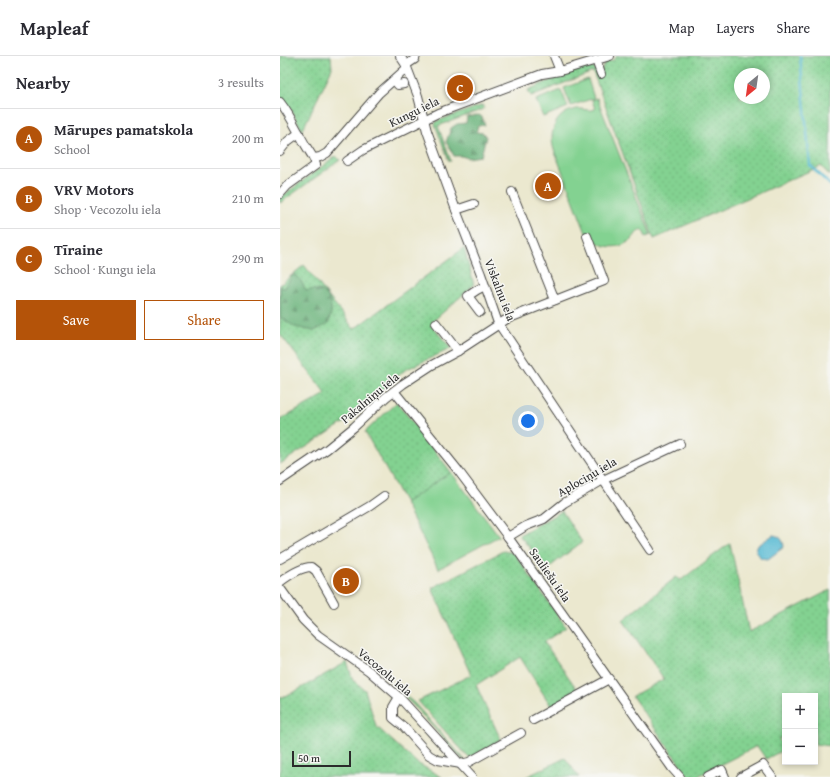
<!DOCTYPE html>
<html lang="en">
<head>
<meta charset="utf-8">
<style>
	body { margin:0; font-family:"Gentium Book Plus",serif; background:#f7f7f7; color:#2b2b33 }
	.controls { position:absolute; right:12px; bottom:12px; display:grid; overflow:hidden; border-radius:0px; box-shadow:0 2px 6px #0003 }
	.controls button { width:36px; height:36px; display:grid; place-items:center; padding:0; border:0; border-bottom:1px solid #e1e1e2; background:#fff; color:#2b2b33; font:20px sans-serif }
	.compass { position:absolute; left:454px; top:12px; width:36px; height:36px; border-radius:50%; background:#fff; box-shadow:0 2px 6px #0003; rotate:209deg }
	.scale { position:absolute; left:12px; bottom:10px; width:59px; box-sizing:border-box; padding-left:4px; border:2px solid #2b2b2b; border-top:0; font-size:11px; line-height:14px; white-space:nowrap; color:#2b2b2b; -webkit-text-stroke:3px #f6f6f2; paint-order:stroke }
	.you { position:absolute; left:248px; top:365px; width:14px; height:14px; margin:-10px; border:3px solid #fff; border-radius:50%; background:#1a73e8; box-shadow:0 0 0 6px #1a73e833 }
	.badge { display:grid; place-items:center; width:26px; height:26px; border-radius:50%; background:#b45309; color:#fff; font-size:13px; font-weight:700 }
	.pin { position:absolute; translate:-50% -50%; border:2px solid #fff; box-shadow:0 1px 4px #0006 }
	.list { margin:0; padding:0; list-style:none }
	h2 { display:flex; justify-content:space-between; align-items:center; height:52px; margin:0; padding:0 16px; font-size:17px }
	h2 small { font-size:13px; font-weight:400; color:#7c7c81 }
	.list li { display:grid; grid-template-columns:26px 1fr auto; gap:12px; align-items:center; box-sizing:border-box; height:60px; padding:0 16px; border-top:1px solid #e1e1e2 }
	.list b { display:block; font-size:15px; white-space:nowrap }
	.list p { margin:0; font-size:13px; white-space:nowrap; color:#7c7c81 }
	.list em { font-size:13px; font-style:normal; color:#7c7c81 }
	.actions { display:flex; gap:8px; padding:12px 16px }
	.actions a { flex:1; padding:9px 0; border:1px solid #b45309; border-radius:0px; text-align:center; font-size:14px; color:#b45309 }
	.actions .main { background:#b45309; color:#fff }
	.map { position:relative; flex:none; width:550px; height:721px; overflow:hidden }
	header { display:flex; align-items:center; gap:24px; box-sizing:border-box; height:56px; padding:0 20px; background:#fff; border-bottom:1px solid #e1e1e2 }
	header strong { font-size:19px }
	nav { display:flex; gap:22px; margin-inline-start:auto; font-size:14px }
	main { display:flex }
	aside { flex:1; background:#fff }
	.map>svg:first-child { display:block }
	.grass { fill:url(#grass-dots); stroke:#577e5e; fill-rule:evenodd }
	.forest { fill:url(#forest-firs); stroke:#4a7053 }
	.pitch { fill:#83d291; stroke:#577e5e }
	.water { fill:#55b9d3; stroke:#40727f }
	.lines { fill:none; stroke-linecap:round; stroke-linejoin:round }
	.stream { stroke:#55b9d3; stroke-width:2.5 }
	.minor-casing { stroke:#484744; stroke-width:10 }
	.minor { stroke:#fff; stroke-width:8 }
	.labels { text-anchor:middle; stroke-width:3; stroke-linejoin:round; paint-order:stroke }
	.street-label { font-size:12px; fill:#2b2b2b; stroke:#f6f6f2 }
</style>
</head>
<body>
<header>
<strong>Mapleaf</strong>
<nav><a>Map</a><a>Layers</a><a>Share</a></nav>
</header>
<main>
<aside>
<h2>Nearby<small>3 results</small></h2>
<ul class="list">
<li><span class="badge">A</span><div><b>Mārupes pamatskola</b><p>School</p></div><em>200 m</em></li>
<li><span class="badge">B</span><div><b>VRV Motors</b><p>Shop · Vecozolu iela</p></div><em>210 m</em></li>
<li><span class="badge">C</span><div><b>Tīraine</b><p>School · Kungu iela</p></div><em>290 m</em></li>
</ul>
<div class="actions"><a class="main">Save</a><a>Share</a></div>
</aside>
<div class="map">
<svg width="550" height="721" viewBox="0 0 550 721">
	<defs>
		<pattern id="grass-dots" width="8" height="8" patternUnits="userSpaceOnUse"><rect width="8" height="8" fill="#83d291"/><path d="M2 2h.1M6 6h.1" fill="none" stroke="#71b47d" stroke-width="1.8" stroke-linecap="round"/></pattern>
		<pattern id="forest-firs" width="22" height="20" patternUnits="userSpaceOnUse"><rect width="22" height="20" fill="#6ab47b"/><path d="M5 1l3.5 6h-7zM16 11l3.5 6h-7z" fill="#579365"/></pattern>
	</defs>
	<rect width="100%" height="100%" fill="#f6f6f2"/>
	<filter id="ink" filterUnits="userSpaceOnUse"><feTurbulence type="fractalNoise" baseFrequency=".025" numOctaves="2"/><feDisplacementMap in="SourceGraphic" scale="8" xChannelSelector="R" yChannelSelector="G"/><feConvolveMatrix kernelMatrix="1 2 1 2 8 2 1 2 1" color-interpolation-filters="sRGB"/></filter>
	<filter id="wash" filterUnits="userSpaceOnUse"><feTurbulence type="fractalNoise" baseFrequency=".012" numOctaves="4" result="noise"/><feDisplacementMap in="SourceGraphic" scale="16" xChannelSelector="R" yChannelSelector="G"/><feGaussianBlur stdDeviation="0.9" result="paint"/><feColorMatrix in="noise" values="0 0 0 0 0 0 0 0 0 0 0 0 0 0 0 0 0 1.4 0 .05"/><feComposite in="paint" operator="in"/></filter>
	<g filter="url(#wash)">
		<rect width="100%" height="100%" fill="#ebe8cf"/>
		<g class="grass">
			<path d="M 0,0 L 51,0 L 52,12 L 22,75 L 13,57 L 0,41 Z"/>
			<path d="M 337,0 L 550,0 L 550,120 L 541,110 L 374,183 L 313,16 L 251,40 L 248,34 L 283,19 L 309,11 L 314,12 L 318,20 L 326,6 L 333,4 ZM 460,18 L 484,18 L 484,42 L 460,42 Z"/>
			<path d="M 203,49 L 204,53 L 158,70 L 171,105 L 169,105 L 156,71 L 155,68 L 157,65 Z"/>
			<path d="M 56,100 L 60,104 L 0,147 L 0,142 Z"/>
			<path d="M 184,192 L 194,229 L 152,266 L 152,270 L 170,291 L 170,293 L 125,314 L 65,366 L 0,408 L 0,364 L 46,338 L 0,278 L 0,229 L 24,209 L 74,273 Z"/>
			<path d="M 117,346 L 171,416 L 125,447 L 85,376 Z"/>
			<path d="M 282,455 L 302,486 L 267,513 L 239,479 Z"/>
			<path d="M 450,487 L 469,576 L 550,534 L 550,690 L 535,688 L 535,640 L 505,640 L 505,683 L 498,682 L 505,693 L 486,703 L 477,690 L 416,721 L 409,721 L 352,640 L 384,623 L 343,564 L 396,521 L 401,524 Z"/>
			<path d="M 223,495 L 234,497 L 286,571 L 264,586 L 299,636 L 271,650 L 240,601 L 196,629 L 221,684 L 189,702 L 138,645 L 191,619 L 152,532 Z"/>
			<path d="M 67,606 L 73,624 L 85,634 L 96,670 L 137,707 L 162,721 L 0,721 L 0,642 L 14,636 Z"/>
			<path d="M 120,635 L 134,647 L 185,704 L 183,704 L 133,649 L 120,637 Z"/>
			<path d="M 285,702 L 299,721 L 246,721 Z"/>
		</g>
		<g class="forest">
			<path d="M 199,59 L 202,61 L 205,69 L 198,70 L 196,76 L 203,77 L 206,81 L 201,100 L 188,102 L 181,100 L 174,100 L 166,86 L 171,72 L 177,68 L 186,67 L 187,61 Z"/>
			<path d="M 13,218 L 20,223 L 26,235 C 40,231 50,236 51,252 C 52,257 49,263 48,268 L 34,275 L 15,271 L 0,261 L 0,231 L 5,232 Z"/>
		</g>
		<g class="pitch">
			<path d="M 308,23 L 314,42 L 291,50 L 284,32 Z"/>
			<path d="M 281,34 L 288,51 L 263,61 L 256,44 Z"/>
			<path d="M 317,42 L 371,179 L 366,181 L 362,173 C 357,175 355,180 351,184 C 336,196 317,191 306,177 L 274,94 C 268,75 276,56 297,53 C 303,52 310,56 315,53 L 312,44 Z"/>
			<path d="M 171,416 L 219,480 L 158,513 L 125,447 Z"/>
		</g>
		<path class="water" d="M 493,479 C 500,480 503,483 504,491 L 488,503 L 481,502 L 476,495 L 477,490 Z"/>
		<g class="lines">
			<path class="stream" d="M 520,0 L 530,109 L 550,129"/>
		</g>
	</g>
	<g filter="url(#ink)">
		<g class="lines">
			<g class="minor-casing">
				<g id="minor">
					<path d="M 120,0 L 126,9 L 138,40 L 147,75 L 176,154 L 201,218 L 218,267 L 370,494"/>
					<path d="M 274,0 L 280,15"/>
					<path d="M 316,4 L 321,18"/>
					<path d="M 126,9 L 135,3 L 136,0"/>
					<path d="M 114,24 L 118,29 L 124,28"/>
					<path d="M 0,46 C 11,60 17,75 26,90 C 30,97 34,101 36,109 L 7,130 L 0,138"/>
					<path d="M 0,95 L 8,85 L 19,77"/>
					<path d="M 35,102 L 40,101 L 47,97 L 99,37 L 127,12"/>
					<path d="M 67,105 L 83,94 L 158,57 L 262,18 L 280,15 L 330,0"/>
					<path d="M 232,136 L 275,244"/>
					<path d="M 176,154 L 194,148"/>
					<path d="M 200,256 L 188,240 L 197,234 L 205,230"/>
					<path d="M 156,267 L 178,295"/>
					<path d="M 114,335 L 177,413 L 228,481 L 392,712 L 400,721"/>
					<path d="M 0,425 L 47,393 L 74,371 L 106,341 L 123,328 L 152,309 L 178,295 L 227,263 L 324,225 L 307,180"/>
					<path d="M 228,481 L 246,470 L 264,463 L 284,447 L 323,424 L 400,388"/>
					<path d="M 0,503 L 90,450 L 104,440"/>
					<path d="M 0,526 C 8,520 21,511 31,511 L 36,515 L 54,547"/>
					<path d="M 0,532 L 23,564 L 38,579 L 89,615 L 119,641 L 192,721"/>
					<path d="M 119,641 L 113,651 L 113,662 L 124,671 L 149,699 L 158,704 L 181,708 L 189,706 L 241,677"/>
					<path d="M 253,664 L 329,623"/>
					<path d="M 428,721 L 442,714 L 445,721"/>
					<path d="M 461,721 L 483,709 L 492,721"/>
				</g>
			</g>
			<use href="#minor" class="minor"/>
		</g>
	</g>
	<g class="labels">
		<g class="street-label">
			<text transform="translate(134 56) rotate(-26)" y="4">Kungu iela</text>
			<text transform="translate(220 234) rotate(69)" y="4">Viskalnu iela</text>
			<text transform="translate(90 342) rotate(-40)" y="4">Pakalniņu iela</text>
			<text transform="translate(307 421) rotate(-30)" y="4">Aplociņu iela</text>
			<text transform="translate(270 519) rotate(55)" y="4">Sauliešu iela</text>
			<text transform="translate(105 616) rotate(40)" y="4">Vecozolu iela</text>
		</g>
	</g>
</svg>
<div class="controls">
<button>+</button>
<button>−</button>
</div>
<svg class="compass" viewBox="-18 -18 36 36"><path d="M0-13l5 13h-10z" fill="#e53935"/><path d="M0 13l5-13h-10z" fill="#7c7c81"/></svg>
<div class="scale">50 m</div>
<div class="you"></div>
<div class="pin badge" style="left:268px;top:130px">A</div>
<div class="pin badge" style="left:66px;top:525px">B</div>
<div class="pin badge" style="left:180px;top:32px">C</div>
</div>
</main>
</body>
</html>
